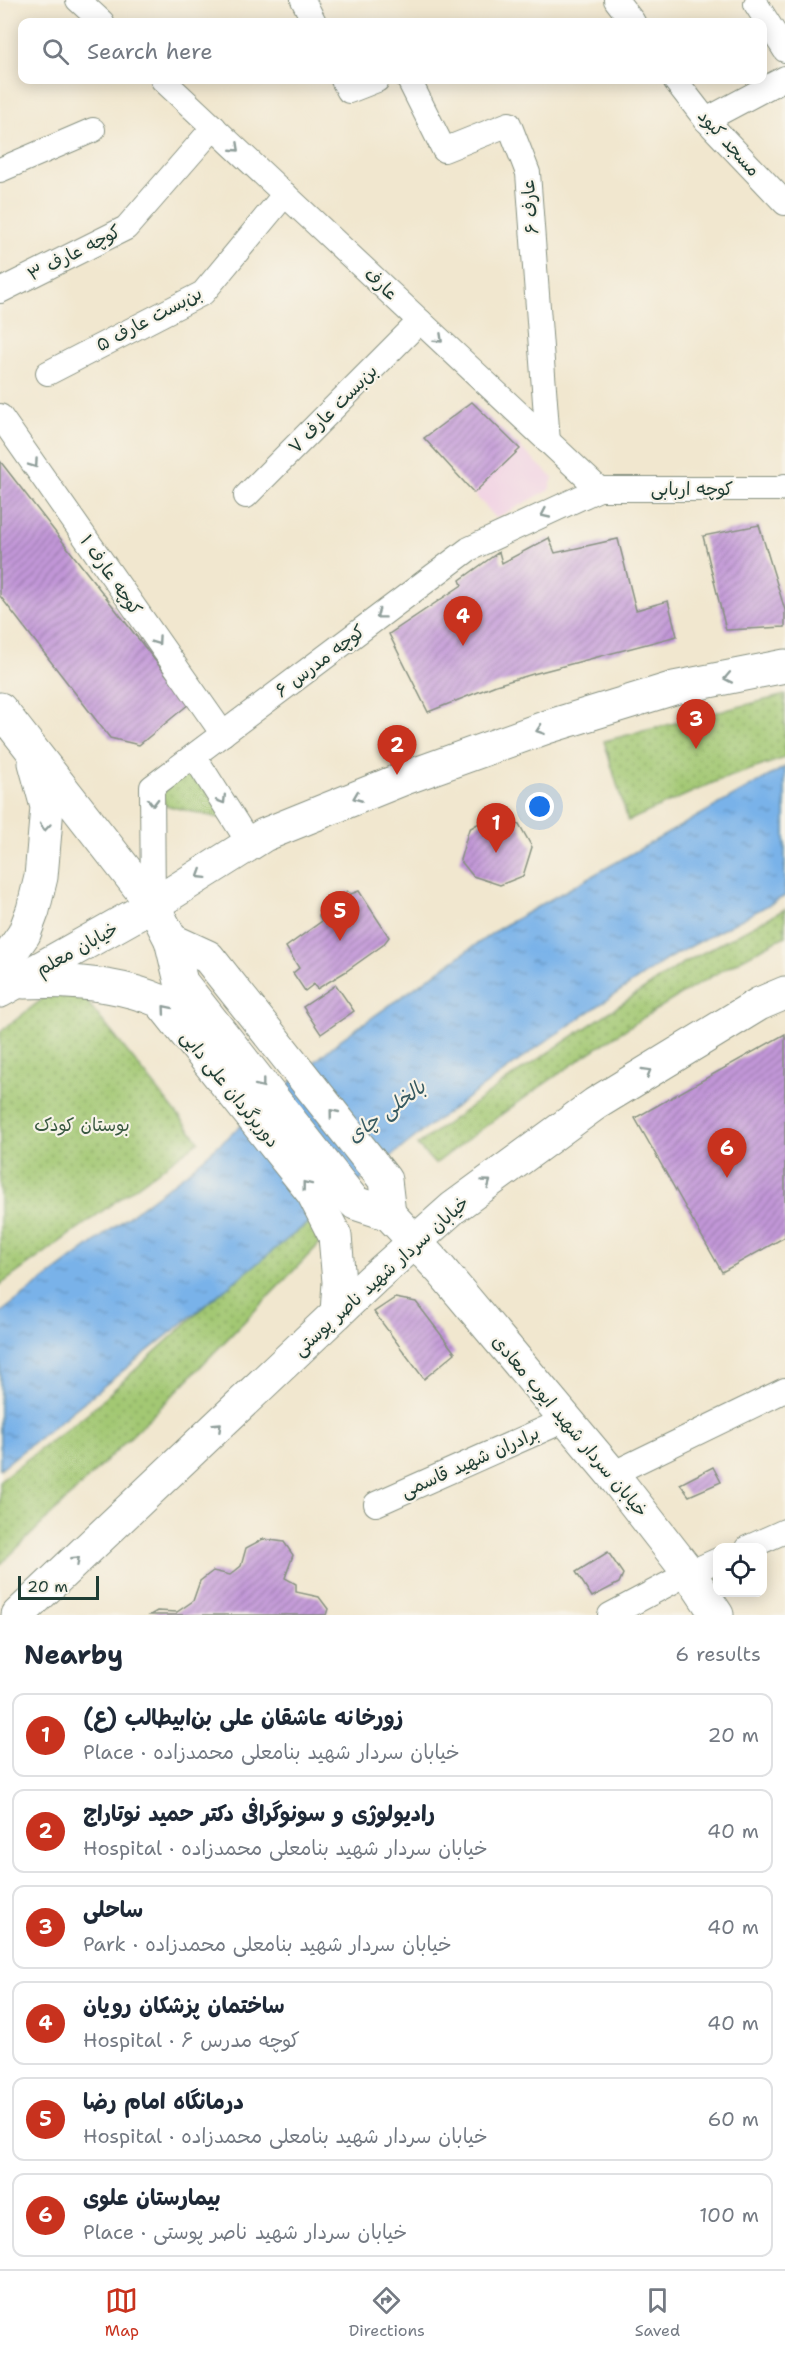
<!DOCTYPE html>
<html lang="en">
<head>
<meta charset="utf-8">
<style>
	body { margin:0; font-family:"Shantell Sans","Playpen Sans Arabic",sans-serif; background:#f2f2f3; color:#1f2937 }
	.controls { position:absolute; right:18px; bottom:18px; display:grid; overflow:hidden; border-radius:12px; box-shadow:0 3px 15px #0003 }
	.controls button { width:54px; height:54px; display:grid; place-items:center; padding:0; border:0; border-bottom:2px solid #e0e1e3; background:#fff; color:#1f2937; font:30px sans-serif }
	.scale { position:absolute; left:18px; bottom:15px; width:81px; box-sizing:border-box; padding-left:6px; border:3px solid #1f3d34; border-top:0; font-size:16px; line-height:21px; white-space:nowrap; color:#1f3d34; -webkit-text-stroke:4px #f7f3e8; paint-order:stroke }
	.you { position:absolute; left:540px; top:807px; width:21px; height:21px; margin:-15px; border:4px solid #fff; border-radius:50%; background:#1a73e8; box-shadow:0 0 0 9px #1a73e833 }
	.badge { display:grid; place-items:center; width:39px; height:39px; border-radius:50%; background:#c8321e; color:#fff; font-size:20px; font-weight:700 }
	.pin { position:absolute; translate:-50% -50px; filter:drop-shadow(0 2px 3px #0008) }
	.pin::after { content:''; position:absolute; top:32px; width:21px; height:18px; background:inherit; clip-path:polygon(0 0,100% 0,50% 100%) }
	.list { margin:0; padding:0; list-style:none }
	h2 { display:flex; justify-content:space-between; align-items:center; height:78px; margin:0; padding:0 24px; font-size:26px }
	h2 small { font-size:20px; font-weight:400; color:#747a83 }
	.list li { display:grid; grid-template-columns:39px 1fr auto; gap:18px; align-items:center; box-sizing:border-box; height:84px; margin:0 12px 12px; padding:0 12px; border:2px solid #e0e1e3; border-radius:12px }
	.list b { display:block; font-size:22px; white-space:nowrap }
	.list p { margin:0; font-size:20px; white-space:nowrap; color:#747a83 }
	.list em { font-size:20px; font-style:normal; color:#747a83 }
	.icon { flex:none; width:33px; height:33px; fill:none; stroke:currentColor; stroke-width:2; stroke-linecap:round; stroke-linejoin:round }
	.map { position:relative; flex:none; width:785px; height:1615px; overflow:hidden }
	.search { position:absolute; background:#fff; box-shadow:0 3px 15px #0003; left:18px; right:18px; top:18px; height:66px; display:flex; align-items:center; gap:15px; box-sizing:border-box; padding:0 21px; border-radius:12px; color:#747a83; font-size:22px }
	.sheet { height:654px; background:#fff }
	nav { display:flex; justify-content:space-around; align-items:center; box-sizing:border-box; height:84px; border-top:2px solid #e0e1e3; background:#fff; font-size:16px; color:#747a83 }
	nav a { display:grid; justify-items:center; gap:3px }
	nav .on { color:#c8321e }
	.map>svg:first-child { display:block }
	.built { fill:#f1d0e3 }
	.green { fill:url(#green-dots); stroke:#618254; stroke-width:1.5 }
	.water { fill:url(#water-ripples); stroke:#4c788e; stroke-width:1.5 }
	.building { fill:url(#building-hatch) }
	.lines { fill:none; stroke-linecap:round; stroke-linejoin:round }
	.minor-casing { stroke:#889282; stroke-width:26 }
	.secondary-casing { stroke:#889282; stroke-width:35 }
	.minor { stroke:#fff; stroke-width:24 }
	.secondary { stroke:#fff; stroke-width:33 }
	.oneway { stroke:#8f9e9a }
	.labels { text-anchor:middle; stroke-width:4.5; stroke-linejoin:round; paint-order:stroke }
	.street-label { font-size:18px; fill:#1f3d34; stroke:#f7f3e8 }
	.park-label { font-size:18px; fill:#395941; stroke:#f7f3e8 }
	.water-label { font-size:20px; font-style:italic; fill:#365a61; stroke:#f7f3e8 }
</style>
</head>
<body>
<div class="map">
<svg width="785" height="1615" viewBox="0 0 785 1615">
	<defs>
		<pattern id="green-dots" width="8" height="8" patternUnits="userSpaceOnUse" patternTransform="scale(1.5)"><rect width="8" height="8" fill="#a3c873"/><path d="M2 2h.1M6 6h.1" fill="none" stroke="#84a45f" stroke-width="1.8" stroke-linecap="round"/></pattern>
		<pattern id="water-ripples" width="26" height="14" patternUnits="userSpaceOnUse" patternTransform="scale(1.5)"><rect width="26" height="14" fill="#79b2e9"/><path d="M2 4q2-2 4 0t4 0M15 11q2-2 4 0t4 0" fill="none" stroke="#6392be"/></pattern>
		<pattern id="building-hatch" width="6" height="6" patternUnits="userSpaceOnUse" patternTransform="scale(1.5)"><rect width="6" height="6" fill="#c297d8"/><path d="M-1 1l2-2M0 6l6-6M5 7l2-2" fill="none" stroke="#9d7cb0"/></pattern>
	</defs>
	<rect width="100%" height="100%" fill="#f7f3e8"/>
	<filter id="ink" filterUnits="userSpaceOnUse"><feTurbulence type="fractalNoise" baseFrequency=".0167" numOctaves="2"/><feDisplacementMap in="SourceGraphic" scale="12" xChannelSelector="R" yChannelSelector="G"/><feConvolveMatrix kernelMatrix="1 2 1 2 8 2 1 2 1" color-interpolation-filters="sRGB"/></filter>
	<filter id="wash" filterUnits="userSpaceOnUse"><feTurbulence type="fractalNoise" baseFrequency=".008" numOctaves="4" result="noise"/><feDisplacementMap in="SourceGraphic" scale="24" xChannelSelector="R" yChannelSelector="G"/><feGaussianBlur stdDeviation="1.35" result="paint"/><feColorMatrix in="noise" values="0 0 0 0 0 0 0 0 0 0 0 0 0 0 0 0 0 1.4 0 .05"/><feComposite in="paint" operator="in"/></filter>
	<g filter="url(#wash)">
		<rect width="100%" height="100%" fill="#f1e7cf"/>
		<path class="built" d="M 472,402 L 553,478 L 549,490 L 496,518 L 424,439 Z"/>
		<g class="green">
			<path d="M 785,695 L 785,758 L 717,781 L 628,821 L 604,741 Z"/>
			<path d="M 193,766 L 224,819 L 164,805 L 155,794 Z"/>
			<path d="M 785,909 L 785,936 C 661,1000 545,1080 435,1164 L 417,1145 L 514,1075 L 682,964 Z"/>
			<path d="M 75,987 L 199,1141 L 0,1285 L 0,1032 L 49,994 Z"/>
			<path d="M 314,1207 L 333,1230 L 169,1399 L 0,1565 L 0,1480 L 89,1412 Z"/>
		</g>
		<path class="water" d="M 785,767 L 785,896 L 669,958 L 549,1039 L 429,1126 L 0,1469 L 0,1313 L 185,1174 L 340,1040 L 500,928 Z"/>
		<g id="blocks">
			<g class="building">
				<path d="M 472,402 L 520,449 L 474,493 L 424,438 Z"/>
				<path d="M 0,461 L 189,704 L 139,745 L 110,738 L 0,596 Z"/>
				<path d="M 759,525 L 785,610 L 785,627 L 726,630 L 703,536 Z"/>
				<path d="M 549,538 L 555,553 L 618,539 L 636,610 L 668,601 L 677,636 L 533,674 L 496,685 L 428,712 L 389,634 L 462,585 L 460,580 L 499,552 L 502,563 Z"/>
				<path d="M 491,816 L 519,824 L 532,847 L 523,876 L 500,885 L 473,876 L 460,860 L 469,829 Z"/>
				<path d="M 347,891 L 351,894 L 359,891 L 389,937 L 383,945 L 345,972 L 317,989 L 314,984 L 305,991 L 293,973 L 299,968 L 286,947 L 322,921 L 319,916 L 325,911 L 323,908 Z"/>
				<path d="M 336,985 L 354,1011 L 321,1034 L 303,1007 Z"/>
				<path d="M 785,1034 L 785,1237 L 722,1272 L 635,1118 Z"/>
				<path d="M 395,1298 L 416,1302 L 455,1353 L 424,1379 L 374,1312 Z"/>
				<path d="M 713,1467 L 721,1482 L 689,1496 L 680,1484 Z"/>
				<path d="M 263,1539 L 284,1542 L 293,1555 L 285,1578 L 296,1584 L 296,1592 L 319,1597 L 328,1609 L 326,1615 L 150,1615 L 157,1611 L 177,1612 L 193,1601 L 200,1581 L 213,1571 L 230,1575 L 241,1566 L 246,1548 Z"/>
				<path d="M 608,1552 L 623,1574 L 619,1583 L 592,1597 L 576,1572 Z"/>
			</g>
		</g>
	</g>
	<g filter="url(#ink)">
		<use href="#blocks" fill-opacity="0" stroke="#889282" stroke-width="1.5"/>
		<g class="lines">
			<g class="minor-casing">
				<g id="minor">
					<path d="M 78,0 L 102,22"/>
					<path d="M 303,0 L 314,22"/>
					<path d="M 616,0 L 633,22"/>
					<path d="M 756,4 L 785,50"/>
					<path d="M 163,80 L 599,489"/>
					<path d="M 343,80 L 349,91 L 377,80"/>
					<path d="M 409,80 L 444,150 L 509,124 L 528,173 L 548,442"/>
					<path d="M 675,80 L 706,120 L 785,203"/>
					<path d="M 706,120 L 785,78"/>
					<path d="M 0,170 L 93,130"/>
					<path d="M 0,291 L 126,228 L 214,127"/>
					<path d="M 48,373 L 203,293 L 285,194"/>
					<path d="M 0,416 L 223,734"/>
					<path d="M 246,496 L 420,321"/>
					<path d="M 194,756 L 249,843"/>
					<path d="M 153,905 L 152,787 L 469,549 L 599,489 L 779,489 L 785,486"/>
					<path d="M 612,1474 L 785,1390"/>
					<path d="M 376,1504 L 565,1420"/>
					<path d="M 747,1548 L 785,1531"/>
					<path d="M 610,1615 L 689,1573 L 718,1560"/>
				</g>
			</g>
			<g class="secondary-casing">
				<g id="secondary">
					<path d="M 0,709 L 153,905 L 171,940 L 181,982 L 339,1183 L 355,1203 L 389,1214 L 441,1270 L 612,1474 L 689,1573 L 717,1615"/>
					<path d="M 171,940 L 208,957 L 385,1180 L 389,1214"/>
					<path d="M 0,968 L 24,934 L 33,910 L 41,877 L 47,807 L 35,763"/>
					<path d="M 24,982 C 69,980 118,983 160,1001 L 313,1193 L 335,1236 L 339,1282 L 337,1313"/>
					<path d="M 0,991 L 153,905 L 264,835 L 405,778 L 547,727 L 674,688 L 785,666"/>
					<path d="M 18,1615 L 373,1279 L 453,1208 L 595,1104 L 759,1004 L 785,993"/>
				</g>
			</g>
			<use href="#minor" class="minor"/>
			<use href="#secondary" class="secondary"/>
		</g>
		<defs><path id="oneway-chevron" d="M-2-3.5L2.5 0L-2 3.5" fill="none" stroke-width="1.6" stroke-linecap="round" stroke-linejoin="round" transform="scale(1.5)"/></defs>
		<g class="oneway">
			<use href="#oneway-chevron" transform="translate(236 148) rotate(43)"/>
			<use href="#oneway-chevron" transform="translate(439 339) rotate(43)"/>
			<use href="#oneway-chevron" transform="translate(34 464) rotate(55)"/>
			<use href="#oneway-chevron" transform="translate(545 514) rotate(155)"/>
			<use href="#oneway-chevron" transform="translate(380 615) rotate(143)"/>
			<use href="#oneway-chevron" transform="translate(157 641) rotate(55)"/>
			<use href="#oneway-chevron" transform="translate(728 678) rotate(169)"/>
			<use href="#oneway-chevron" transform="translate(540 730) rotate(161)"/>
			<use href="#oneway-chevron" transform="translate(357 797) rotate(158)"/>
			<use href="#oneway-chevron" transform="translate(222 800) rotate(58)"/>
			<use href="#oneway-chevron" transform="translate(153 802) rotate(89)"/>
			<use href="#oneway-chevron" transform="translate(45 827) rotate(95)"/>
			<use href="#oneway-chevron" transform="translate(201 875) rotate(148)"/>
			<use href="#oneway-chevron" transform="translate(166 1009) rotate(-130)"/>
			<use href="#oneway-chevron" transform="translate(647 1072) rotate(-31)"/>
			<use href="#oneway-chevron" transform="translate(261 1084) rotate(52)"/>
			<use href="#oneway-chevron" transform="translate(333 1113) rotate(-129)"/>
			<use href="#oneway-chevron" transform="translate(487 1183) rotate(-36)"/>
			<use href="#oneway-chevron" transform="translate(306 1185) rotate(-128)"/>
			<use href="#oneway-chevron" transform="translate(218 1426) rotate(-43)"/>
			<use href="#oneway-chevron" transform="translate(76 1560) rotate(-43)"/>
		</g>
	</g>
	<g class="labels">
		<g class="street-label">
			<text transform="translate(729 143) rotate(48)" y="6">مسجد کبود</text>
			<text transform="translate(530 207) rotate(-95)" y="6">عارف ۶</text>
			<text transform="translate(74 253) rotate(-27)" y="6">کوچه عارف ۳</text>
			<text transform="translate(381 284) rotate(43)" y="6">عارف</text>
			<text transform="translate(149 319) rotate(-28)" y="6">بن‌بست عارف ۵</text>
			<text transform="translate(333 409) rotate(-45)" y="6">بن‌بست عارف ۷</text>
			<text x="692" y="495">کوچه اربابی</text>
			<text transform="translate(111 575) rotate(55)" y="6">کوچه عارف ۱</text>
			<text transform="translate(320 661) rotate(-37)" y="6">کوچه مدرس ۶</text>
			<text transform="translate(77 949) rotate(-29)" y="6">خیابان معلم</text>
			<text transform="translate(230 1089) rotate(51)" y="6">دوربرگردان علی دایی</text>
			<text transform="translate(381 1276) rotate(-42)" y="6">خیابان سردار شهید ناصر پوستی</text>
			<text transform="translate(570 1426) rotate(50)" y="6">خیابان سردار شهید ایوب معادی</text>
			<text transform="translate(470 1462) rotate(-24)" y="6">برادران شهید قاسمی</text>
		</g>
		<g class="park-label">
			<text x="82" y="1131">بوستان کودک</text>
		</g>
		<g class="water-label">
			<text transform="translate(386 1111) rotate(-36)" y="7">بالخلی چای</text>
		</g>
	</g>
</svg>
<div class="controls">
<button><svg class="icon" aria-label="locate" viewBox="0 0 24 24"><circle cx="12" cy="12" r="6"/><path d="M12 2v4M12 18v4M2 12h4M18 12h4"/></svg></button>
</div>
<div class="scale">20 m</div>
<div class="you"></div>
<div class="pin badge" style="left:496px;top:853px">1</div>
<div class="pin badge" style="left:397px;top:775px">2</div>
<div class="pin badge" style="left:696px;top:749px">3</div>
<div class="pin badge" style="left:463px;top:646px">4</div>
<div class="pin badge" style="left:340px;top:941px">5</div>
<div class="pin badge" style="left:727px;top:1178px">6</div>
<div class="search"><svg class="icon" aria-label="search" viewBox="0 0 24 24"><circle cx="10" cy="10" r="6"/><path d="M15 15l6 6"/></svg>Search here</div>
</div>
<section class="sheet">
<h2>Nearby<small>6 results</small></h2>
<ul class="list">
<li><span class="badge">1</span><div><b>زورخانه عاشقان علی بن‌ابیطالب (ع)</b><p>Place · خیابان سردار شهید بنامعلی محمدزاده</p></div><em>20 m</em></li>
<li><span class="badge">2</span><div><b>رادیولوژی و سونوگرافی دکتر حمید نوتاراج</b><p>Hospital · خیابان سردار شهید بنامعلی محمدزاده</p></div><em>40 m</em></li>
<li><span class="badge">3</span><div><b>ساحلی</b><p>Park · خیابان سردار شهید بنامعلی محمدزاده</p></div><em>40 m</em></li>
<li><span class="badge">4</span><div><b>ساختمان پزشکان رویان</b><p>Hospital · کوچه مدرس ۶</p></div><em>40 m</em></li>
<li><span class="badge">5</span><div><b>درمانگاه امام رضا</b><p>Hospital · خیابان سردار شهید بنامعلی محمدزاده</p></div><em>60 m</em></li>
<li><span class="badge">6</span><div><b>بیمارستان علوی</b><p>Place · خیابان سردار شهید ناصر پوستی</p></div><em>100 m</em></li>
</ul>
</section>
<nav>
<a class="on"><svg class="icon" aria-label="map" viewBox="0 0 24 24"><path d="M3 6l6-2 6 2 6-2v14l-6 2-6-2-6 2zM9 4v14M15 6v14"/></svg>Map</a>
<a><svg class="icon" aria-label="directions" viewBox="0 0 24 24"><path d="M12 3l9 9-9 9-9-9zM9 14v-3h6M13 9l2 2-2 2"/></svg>Directions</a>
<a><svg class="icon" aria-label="saved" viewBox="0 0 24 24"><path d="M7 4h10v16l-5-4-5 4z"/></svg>Saved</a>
</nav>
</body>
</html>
